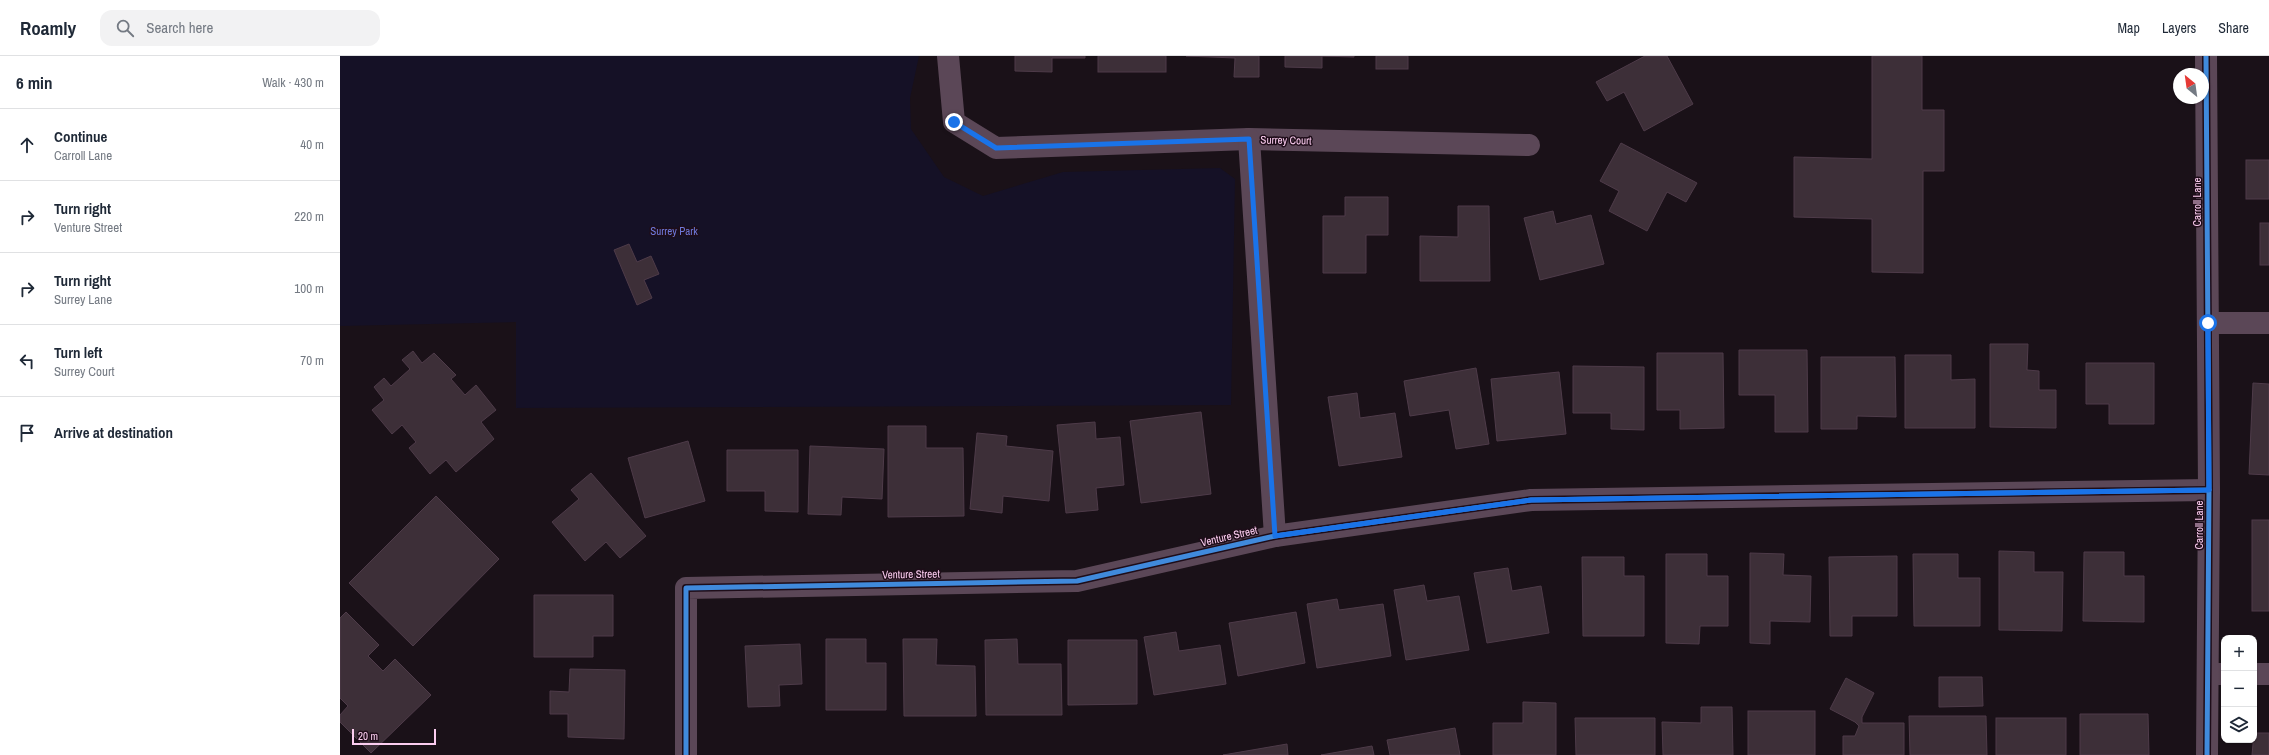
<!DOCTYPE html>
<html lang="en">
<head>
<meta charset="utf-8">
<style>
	body { margin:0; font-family:"Archivo Narrow",sans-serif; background:#f2f2f3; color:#1f2937 }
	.controls { position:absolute; right:12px; bottom:12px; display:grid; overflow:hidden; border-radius:8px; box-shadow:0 1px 3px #0004 }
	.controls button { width:36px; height:36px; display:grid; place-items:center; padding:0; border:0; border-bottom:1px solid #e0e1e3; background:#fff; color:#1f2937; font:20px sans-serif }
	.compass { position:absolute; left:1833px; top:12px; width:36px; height:36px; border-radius:50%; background:#fff; box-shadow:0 1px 3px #0004; rotate:331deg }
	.scale { position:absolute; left:12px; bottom:10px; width:84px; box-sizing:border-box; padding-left:4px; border:2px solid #fccdf0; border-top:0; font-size:11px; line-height:14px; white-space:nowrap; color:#fccdf0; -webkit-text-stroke:3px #1e0d19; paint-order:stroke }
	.stop { position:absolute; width:12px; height:12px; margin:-9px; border:3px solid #1a73e8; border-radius:50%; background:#fff }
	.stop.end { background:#1a73e8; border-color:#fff; box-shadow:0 1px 4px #0008 }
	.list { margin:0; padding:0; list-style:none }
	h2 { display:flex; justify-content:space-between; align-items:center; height:52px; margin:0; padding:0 16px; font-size:17px }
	h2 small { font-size:13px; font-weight:400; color:#747a83 }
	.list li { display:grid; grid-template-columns:26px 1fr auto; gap:12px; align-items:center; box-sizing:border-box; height:72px; padding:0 16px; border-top:1px solid #e0e1e3 }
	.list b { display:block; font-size:15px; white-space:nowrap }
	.list p { margin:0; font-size:13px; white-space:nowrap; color:#747a83 }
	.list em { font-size:13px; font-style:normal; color:#747a83 }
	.icon { flex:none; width:22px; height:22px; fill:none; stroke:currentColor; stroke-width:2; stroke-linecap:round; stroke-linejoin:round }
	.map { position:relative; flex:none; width:1929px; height:699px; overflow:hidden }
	header { display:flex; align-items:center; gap:24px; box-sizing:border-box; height:56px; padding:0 20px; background:#fff; border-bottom:1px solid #e0e1e3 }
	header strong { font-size:19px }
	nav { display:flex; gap:22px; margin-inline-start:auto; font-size:14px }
	.search { width:280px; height:36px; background:#f2f2f3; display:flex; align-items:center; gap:10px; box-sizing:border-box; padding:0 14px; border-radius:12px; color:#747a83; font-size:15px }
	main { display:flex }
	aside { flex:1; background:#fff }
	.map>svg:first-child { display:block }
	.green { fill:#151126 }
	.building { fill:#3d2f38; stroke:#4e3b49 }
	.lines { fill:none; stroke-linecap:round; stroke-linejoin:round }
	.minor { stroke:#5b4757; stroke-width:22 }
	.tertiary { stroke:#5b4757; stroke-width:22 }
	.cycleway-casing { stroke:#1e0d19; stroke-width:8 }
	.cycleway { stroke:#408adc; stroke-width:5 }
	.route { stroke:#1a73e8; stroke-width:5 }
	.labels { text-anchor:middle; stroke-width:3; stroke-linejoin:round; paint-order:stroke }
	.street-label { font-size:11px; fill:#fccdf0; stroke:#1e0d19 }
	.park-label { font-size:11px; fill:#6e79db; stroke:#1e0d19 }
</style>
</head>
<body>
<header>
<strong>Roamly</strong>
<div class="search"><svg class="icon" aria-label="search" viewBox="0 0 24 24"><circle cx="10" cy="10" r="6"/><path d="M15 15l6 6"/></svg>Search here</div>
<nav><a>Map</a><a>Layers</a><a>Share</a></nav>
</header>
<main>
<aside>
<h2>6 min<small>Walk · 430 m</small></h2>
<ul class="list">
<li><svg class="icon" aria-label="ahead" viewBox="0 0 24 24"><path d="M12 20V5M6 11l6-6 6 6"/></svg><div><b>Continue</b><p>Carroll Lane</p></div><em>40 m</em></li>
<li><svg class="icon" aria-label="right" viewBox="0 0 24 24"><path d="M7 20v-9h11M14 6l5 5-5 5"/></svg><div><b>Turn right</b><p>Venture Street</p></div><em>220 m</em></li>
<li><svg class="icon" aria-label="right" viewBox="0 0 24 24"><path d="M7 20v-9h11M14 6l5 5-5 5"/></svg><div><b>Turn right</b><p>Surrey Lane</p></div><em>100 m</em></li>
<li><svg class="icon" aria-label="left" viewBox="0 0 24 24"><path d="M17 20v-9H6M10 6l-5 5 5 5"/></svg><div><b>Turn left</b><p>Surrey Court</p></div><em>70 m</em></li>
<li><svg class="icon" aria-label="arrive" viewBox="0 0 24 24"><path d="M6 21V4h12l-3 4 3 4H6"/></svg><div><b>Arrive at destination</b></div></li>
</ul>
</aside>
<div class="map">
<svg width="1929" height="699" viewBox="0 0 1929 699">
	<rect width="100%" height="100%" fill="#1a1118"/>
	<path class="green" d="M 0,0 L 579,0 L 570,42 L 571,73 L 604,121 L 643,140 L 723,116 L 880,112 L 895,123 L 891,349 L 176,352 L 176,266 L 0,270 Z"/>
	<g class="building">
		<path d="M 675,0 L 745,0 L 745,2 L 712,2 L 712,16 L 675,15 Z"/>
		<rect x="758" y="0" width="68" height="16"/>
		<path d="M 846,0 L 919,0 L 919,21 L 894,21 L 895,2 Z"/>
		<path d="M 945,0 L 1014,0 L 1014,1 L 982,0 L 982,12 L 945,11 Z"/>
		<rect x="1036" y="0" width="32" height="13"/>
		<path d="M 1305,0 L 1327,0 L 1353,48 L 1304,75 L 1284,36 L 1267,45 L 1256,26 Z"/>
		<path d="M 1532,0 L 1582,0 L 1582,54 L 1604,54 L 1604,115 L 1583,115 L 1583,217 L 1532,216 L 1532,163 L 1454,161 L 1454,101 L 1532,103 Z"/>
		<path d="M 1281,87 L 1357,127 L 1346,146 L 1327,136 L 1307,175 L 1269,155 L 1279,135 L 1260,125 Z"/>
		<rect x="1906" y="104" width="23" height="39"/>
		<path d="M 1005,141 L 1048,141 L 1048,179 L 1026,179 L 1026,217 L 983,217 L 983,160 L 1005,160 Z"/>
		<path d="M 1118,150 L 1149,150 L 1150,225 L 1080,225 L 1080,180 L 1118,181 Z"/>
		<path d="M 1213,155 L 1216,168 L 1251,159 L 1264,208 L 1200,224 L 1184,162 Z"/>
		<rect x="1920" y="167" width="9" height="42"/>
		<path d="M 289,188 L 297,206 L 311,200 L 319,218 L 304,224 L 312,242 L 297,249 L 274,194 Z"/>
		<path d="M 1650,288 L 1688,288 L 1687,314 L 1699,315 L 1699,334 L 1716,334 L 1716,372 L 1650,371 Z"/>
		<path d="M 1399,294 L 1467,294 L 1468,376 L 1435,376 L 1435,339 L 1399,339 Z"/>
		<path d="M 73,295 L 82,307 L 94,297 L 116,319 L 111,323 L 125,339 L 136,329 L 156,354 L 141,366 L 154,383 L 116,416 L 106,404 L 90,418 L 69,392 L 76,386 L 62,369 L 52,378 L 32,354 L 44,344 L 34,331 L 44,322 L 51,330 L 70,313 L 62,304 Z"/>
		<path d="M 1317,297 L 1383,297 L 1384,372 L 1340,373 L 1340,354 L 1317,354 Z"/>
		<path d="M 1565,299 L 1611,299 L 1611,324 L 1635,323 L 1635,372 L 1565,372 Z"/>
		<path d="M 1481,301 L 1555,301 L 1556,361 L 1517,360 L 1517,373 L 1481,373 Z"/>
		<path d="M 1746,307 L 1814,307 L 1814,368 L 1769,368 L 1769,348 L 1746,348 Z"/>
		<path d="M 1233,310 L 1304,311 L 1304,374 L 1271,373 L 1271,357 L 1233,357 Z"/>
		<path d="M 1136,312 L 1149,388 L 1116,393 L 1109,354 L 1070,360 L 1064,325 Z"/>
		<path d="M 1219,316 L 1226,378 L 1157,385 L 1151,323 Z"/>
		<path d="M 1913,327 L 1929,328 L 1929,419 L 1909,418 Z"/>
		<path d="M 1017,337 L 1020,362 L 1055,357 L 1062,401 L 999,410 L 988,341 Z"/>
		<path d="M 861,356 L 871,438 L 801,447 L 790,365 Z"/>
		<path d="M 755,366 L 756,383 L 780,381 L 784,429 L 756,432 L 758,454 L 726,457 L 717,369 Z"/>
		<path d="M 548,370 L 586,370 L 586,392 L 623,392 L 624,460 L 548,461 Z"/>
		<path d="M 637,377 L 667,380 L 666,390 L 713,395 L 709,445 L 663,440 L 662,457 L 630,453 Z"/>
		<path d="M 348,385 L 365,445 L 305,462 L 288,402 Z"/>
		<path d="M 470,390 L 544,393 L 542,443 L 502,441 L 501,459 L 468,458 Z"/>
		<path d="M 387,394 L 458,394 L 458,456 L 425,455 L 425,435 L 387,435 Z"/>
		<path d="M 251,417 L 306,480 L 280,502 L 266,486 L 245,505 L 212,466 L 239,443 L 231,434 Z"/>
		<path d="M 96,440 L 159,503 L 73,590 L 9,527 Z"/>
		<rect x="1912" y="464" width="17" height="91"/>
		<path d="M 1659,495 L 1694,496 L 1694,516 L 1723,516 L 1722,575 L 1659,574 Z"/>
		<path d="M 1744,496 L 1784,496 L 1784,520 L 1804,520 L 1804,566 L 1743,565 Z"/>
		<path d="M 1410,497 L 1444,498 L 1443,519 L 1471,520 L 1470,566 L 1430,565 L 1430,588 L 1410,587 Z"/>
		<path d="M 1326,498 L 1367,498 L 1367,520 L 1388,520 L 1388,570 L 1360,570 L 1359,588 L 1326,587 Z"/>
		<path d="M 1573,498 L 1618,498 L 1618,522 L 1640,522 L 1640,570 L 1574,570 Z"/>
		<path d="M 1557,500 L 1557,560 L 1512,560 L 1512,580 L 1490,580 L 1489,501 Z"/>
		<path d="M 1242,501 L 1284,501 L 1284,520 L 1304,520 L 1304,580 L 1243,580 Z"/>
		<path d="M 1168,512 L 1172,535 L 1201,530 L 1209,577 L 1147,587 L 1134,517 Z"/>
		<path d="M 1084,529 L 1087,545 L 1119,540 L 1129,594 L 1066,604 L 1054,534 Z"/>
		<path d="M 194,539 L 273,539 L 273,580 L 253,580 L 253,601 L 194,601 Z"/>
		<path d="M 997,543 L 999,554 L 1043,548 L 1051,600 L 977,612 L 967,548 Z"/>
		<path d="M 6,556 L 39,589 L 28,600 L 43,615 L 55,603 L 91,639 L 31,697 L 0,666 L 0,659 L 8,650 L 0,642 L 0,562 Z"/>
		<path d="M 956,556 L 965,607 L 898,620 L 889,567 Z"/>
		<path d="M 836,576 L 839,595 L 880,589 L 886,628 L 814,639 L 804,581 Z"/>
		<path d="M 486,583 L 526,583 L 526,607 L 546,607 L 546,654 L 486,654 Z"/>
		<path d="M 563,583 L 597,583 L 596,609 L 635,610 L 636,660 L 564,660 Z"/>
		<path d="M 677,583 L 678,608 L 721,608 L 722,659 L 646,659 L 645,584 Z"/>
		<path d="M 728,584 L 797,584 L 797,648 L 728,649 Z"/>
		<path d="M 460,588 L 462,628 L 439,629 L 440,650 L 408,651 L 405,590 Z"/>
		<path d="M 230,613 L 285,614 L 284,683 L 228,681 L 228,658 L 210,658 L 210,635 L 229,636 Z"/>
		<path d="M 1599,621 L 1642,621 L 1643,650 L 1599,651 Z"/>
		<path d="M 1506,622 L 1534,637 L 1522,661 L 1522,667 L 1564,667 L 1564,699 L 1503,699 L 1503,680 L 1515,680 L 1519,670 L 1515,666 L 1490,653 Z"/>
		<path d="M 1183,646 L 1216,647 L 1216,699 L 1153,699 L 1153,667 L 1183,667 Z"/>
		<path d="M 1361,651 L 1392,651 L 1393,699 L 1323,699 L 1322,666 L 1361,667 Z"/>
		<rect x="1408" y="655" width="67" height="44"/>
		<path d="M 1740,658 L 1808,658 L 1809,699 L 1740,699 Z"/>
		<path d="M 1569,660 L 1646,660 L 1647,699 L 1570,699 Z"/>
		<path d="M 1235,662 L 1315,662 L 1315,699 L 1236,699 Z"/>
		<rect x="1656" y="662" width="70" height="37"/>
		<path d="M 1115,672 L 1120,699 L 1050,699 L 1047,684 Z"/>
		<path d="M 1914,677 L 1929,677 L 1929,699 L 1912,699 Z"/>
		<path d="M 947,688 L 948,699 L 883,699 Z"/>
		<path d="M 1032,690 L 1034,699 L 981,699 Z"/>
	</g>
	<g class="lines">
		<g class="minor">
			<path d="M 608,0 L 614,66 L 656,92 L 909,83 L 1189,89"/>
			<path d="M 909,83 L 935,480"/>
			<path d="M 1868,267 L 1929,267"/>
			<path d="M 1868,618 L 1884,618"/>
			<path d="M 1914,618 L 1929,618"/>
			<path d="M 346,699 L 346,532 L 737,525 L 935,480 L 1191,444 L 1869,434"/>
		</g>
		<path class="tertiary" d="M 1866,0 L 1869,434 L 1867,699"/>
		<g class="cycleway-casing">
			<g id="cycleway">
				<path d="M 1866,0 L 1869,434 L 1867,699"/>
				<path d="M 346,699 L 346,532 L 737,525 L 935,480 L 1191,444 L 1869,434"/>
			</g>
		</g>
		<use href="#cycleway" class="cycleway"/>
	</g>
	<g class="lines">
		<path class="route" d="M 614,66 L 656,92 L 909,83 L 935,480 L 1191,444 L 1869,434 L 1868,267"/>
	</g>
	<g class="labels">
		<g class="street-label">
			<text transform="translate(946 84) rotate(1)" y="4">Surrey Court</text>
			<text transform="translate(1857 146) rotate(-90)" y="4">Carroll Lane</text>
			<text transform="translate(1859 469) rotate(-90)" y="4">Carroll Lane</text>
			<text transform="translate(889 480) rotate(-13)" y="4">Venture Street</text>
			<text transform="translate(571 518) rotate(-1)" y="4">Venture Street</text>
		</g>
		<g class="park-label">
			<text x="334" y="179">Surrey Park</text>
		</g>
	</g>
</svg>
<div class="controls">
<button>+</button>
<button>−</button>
<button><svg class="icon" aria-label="layers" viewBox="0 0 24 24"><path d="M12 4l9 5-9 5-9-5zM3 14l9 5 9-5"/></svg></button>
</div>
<svg class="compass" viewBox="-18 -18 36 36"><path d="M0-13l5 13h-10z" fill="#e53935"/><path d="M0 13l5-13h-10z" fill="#747a83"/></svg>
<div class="scale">20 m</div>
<div class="stop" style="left:1868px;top:267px"></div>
<div class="stop end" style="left:614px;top:66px"></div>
</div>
</main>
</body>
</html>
